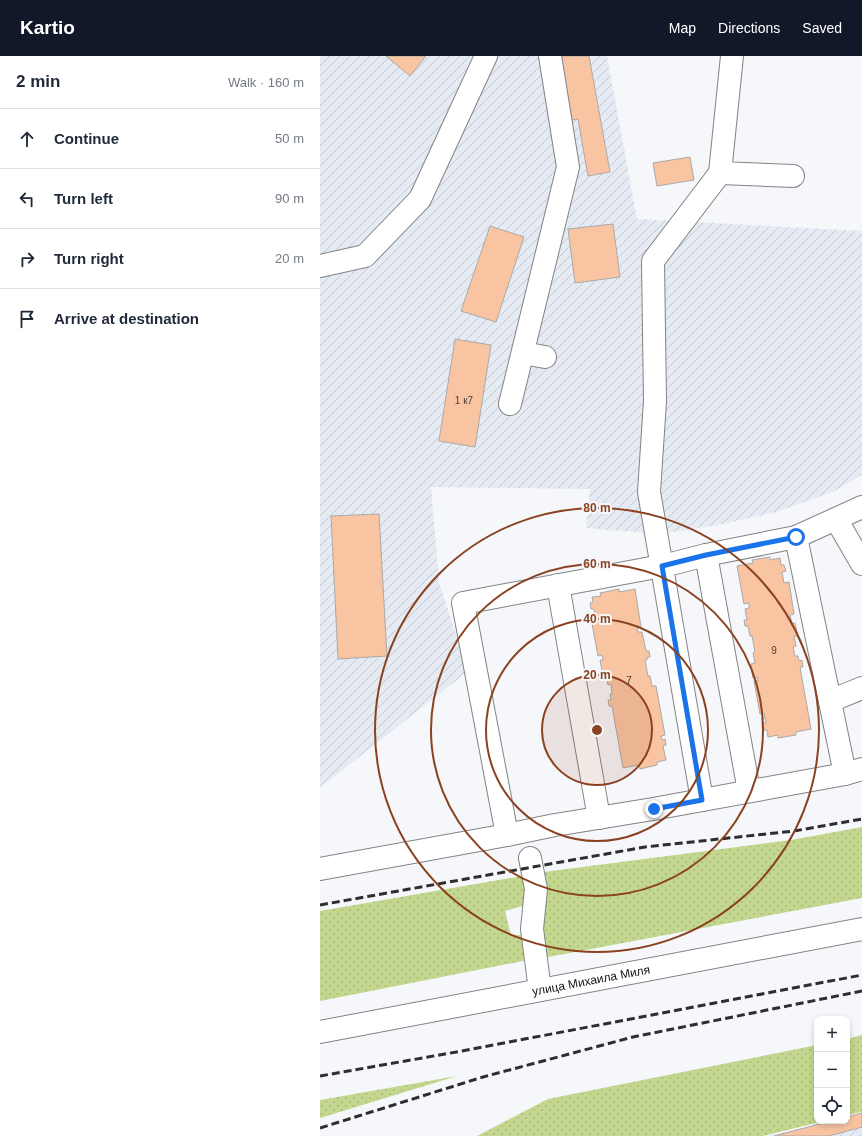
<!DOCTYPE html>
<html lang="en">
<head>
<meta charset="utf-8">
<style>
	body { margin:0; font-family:Helvetica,sans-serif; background:#f6f6f7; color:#1f2937 }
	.controls { position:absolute; right:12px; bottom:12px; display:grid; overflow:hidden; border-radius:8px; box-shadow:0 2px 6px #0003 }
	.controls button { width:36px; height:36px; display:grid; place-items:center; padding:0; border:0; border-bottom:1px solid #e0e1e3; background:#fff; color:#1f2937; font:20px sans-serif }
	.stop { position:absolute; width:12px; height:12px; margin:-9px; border:3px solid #1a73e8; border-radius:50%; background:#fff }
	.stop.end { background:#1a73e8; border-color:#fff; box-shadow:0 1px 4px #0008 }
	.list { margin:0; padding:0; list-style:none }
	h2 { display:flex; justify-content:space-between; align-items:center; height:52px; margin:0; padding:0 16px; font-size:17px }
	h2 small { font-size:13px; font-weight:400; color:#747a83 }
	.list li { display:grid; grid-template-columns:26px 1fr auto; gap:12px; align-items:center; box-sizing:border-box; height:60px; padding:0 16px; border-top:1px solid #e0e1e3 }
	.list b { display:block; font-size:15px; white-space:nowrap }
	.list em { font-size:13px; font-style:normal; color:#747a83 }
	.icon { flex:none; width:22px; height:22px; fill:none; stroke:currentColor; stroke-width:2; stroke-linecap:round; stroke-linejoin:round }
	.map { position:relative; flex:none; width:542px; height:1080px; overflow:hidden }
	header { display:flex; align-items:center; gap:24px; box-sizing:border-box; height:56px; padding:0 20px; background:#111827; color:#fff }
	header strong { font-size:19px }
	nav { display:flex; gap:22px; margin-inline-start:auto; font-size:14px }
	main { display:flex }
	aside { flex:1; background:#fff }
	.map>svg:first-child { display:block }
	.industrial { fill:url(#industrial-furrows) }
	.grass { fill:url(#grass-dots) }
	.building { fill:#f9c4a2; stroke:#aba9a7 }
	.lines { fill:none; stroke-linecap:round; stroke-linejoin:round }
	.minor-casing { stroke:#828385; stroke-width:24 }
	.major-casing { stroke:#828385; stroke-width:24 }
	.minor { stroke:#fff; stroke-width:22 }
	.major { stroke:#fff; stroke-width:22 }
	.rail { stroke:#2e2e2f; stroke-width:3; stroke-dasharray:8 4; stroke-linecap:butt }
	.route { stroke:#1a73e8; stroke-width:5 }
	.ring { fill:none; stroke:#8a4220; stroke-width:2 }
	.labels { text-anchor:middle; stroke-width:4; stroke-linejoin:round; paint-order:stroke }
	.number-label { font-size:10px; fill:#4a3c34 }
	.street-label { font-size:12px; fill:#0f0f10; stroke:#f6f7fa }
	.centre { fill:#8a4220; stroke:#f6f7fa; stroke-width:2 }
	.ring-label { font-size:12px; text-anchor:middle; font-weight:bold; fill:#8a4220; stroke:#f6f7fa; stroke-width:4; stroke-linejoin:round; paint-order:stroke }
</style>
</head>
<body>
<header>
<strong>Kartio</strong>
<nav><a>Map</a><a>Directions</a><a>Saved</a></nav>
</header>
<main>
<aside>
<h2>2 min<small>Walk · 160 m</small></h2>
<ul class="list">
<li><svg class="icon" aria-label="ahead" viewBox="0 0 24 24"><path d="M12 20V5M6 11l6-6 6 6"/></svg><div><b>Continue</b></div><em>50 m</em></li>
<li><svg class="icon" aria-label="left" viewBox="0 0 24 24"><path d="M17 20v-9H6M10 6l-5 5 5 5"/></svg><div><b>Turn left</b></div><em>90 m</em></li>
<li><svg class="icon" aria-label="right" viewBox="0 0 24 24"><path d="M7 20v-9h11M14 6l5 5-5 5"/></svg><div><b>Turn right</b></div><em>20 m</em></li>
<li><svg class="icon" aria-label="arrive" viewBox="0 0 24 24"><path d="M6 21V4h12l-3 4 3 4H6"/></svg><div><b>Arrive at destination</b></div></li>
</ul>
</aside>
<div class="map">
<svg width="542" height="1080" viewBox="0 0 542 1080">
	<defs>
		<pattern id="industrial-furrows" width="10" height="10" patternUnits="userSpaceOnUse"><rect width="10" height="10" fill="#e6eaf3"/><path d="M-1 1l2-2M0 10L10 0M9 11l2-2" fill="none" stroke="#c4c8cf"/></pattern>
		<pattern id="grass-dots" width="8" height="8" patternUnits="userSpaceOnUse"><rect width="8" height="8" fill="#c3d88e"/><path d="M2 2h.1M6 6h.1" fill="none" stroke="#a6b879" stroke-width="1.8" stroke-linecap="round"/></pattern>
	</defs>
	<rect width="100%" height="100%" fill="#f6f7fa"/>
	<g class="industrial">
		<path d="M 0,0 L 287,0 L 317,163 L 542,175 L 542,419 L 513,436 L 456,456 L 398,469 L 340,478 L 266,472 L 270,433 L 111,431 L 119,526 L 145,606 L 152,612 L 0,732 Z"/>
		<path d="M 542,1058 L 542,1080 L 449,1080 L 512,1065 L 527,1065 Z"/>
	</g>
	<g class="grass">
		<path d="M 542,771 L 542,842 L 223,902 L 216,817 L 471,784 Z"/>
		<path d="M 208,819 L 206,849 L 185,855 L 191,879 L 205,879 L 208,904 L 0,945 L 0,855 Z"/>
		<path d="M 542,979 L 542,1056 L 527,1059 L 527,983 Z"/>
		<path d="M 497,989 L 497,1065 L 504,1065 L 443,1080 L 157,1080 L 228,1043 Z"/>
		<path d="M 137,1020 L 0,1062 L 0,1044 Z"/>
	</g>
	<g class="building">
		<path d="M 66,0 L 106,0 L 90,20 Z"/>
		<path d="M 240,0 L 269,0 L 290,116 L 268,120 L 258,63 L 252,64 Z"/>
		<path d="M 370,101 L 374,124 L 337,130 L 333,107 Z"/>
		<path d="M 293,168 L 300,221 L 255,227 L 248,173 Z"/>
		<path d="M 170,170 L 204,181 L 176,266 L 141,255 Z"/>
		<path d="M 135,283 L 171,289 L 155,391 L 119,385 Z"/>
		<path d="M 59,458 L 67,600 L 18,603 L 11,460 Z"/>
		<path d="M 450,501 L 450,504 L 460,502 L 461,509 L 464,509 L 466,515 L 462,516 L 464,527 L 469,526 L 474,558 L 470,559 L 472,567 L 475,567 L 478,580 L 474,580 L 476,590 L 473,591 L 475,600 L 478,600 L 479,605 L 482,604 L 483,611 L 480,611 L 491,673 L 476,676 L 476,679 L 458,682 L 458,679 L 448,681 L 447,674 L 444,674 L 443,667 L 446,667 L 444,657 L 440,658 L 434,625 L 438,625 L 437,621 L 433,622 L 431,608 L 435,607 L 433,597 L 435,596 L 432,580 L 430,580 L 428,570 L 425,570 L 424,564 L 427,564 L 425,553 L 429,552 L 429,547 L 424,548 L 417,510 L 433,507 L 432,504 Z"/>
		<path d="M 299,533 L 299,536 L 315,533 L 321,571 L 317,572 L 318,576 L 322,576 L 326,595 L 329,595 L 330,601 L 327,601 L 327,604 L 325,604 L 328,620 L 330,620 L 332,630 L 336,630 L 345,679 L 341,680 L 342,684 L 345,683 L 346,689 L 343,690 L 346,704 L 337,706 L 337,709 L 320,713 L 319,709 L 303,712 L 292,650 L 289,650 L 288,644 L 291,644 L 290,638 L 292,638 L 291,628 L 288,629 L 286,619 L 283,620 L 280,604 L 283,604 L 282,599 L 278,600 L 272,568 L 276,567 L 274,553 L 271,553 L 270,547 L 273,546 L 272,541 L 281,540 L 280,537 Z"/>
		<path d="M 542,1057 L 542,1071 L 509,1080 L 454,1080 L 511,1065 L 527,1065 L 527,1061 Z"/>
	</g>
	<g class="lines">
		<g class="minor-casing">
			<g id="minor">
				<path d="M 412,0 L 400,117 L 473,120"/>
				<path d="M 0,210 L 45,200 L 100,143 L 166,0"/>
				<path d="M 203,297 L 225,301"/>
				<path d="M 190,348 L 248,111 L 230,0"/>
				<path d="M 516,463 L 542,508"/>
				<path d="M 476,481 L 542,451"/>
				<path d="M 386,499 L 429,735"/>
				<path d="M 238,529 L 279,762"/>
				<path d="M 510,645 L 542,632"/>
				<path d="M 382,744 L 329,436 L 335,345 L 333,205 L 400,117"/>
				<path d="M 187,779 L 143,547 L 347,509 L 386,499 L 476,481 L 525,718"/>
				<path d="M 210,802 L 216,833 L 212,873 L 220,934"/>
				<path d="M 0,813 L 187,779 L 235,769 L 333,753 L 525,718 L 542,713"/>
			</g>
		</g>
		<g class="major-casing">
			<g id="major">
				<path id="s1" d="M 0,976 L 542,873"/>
			</g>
		</g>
		<use href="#minor" class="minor"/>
		<use href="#major" class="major"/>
		<g class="rail">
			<path d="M 0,849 L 325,791 L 474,775 L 542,763"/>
			<path d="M 0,1020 L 142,995 L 542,919"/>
			<path d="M 0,1072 L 163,1021 L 313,981 L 542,935"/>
		</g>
	</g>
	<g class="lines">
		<path class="route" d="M 334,753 L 382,744 L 342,510 L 386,499 L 476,481"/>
	</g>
	<circle cx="277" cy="674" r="55" fill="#8a4220" fill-opacity=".12"/>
	<g class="ring">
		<circle cx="277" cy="674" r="55"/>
		<circle cx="277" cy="674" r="111"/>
		<circle cx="277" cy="674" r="166"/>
		<circle cx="277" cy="674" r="222"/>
	</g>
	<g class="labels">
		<g class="number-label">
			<text x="144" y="348">1 к7</text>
			<text x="454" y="598">9</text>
			<text x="309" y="628">7</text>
		</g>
		<g class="street-label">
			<text dy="4" stroke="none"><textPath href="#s1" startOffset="276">улица Михаила Миля</textPath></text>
		</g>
	</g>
	<circle cx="277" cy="674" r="6" class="centre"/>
	<g class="ring-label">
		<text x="277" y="456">80 m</text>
		<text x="277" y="512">60 m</text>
		<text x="277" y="567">40 m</text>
		<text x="277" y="623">20 m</text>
	</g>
</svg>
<div class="controls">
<button>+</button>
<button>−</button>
<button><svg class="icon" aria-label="locate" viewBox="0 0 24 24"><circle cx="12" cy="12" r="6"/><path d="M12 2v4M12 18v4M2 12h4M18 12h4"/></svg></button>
</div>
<div class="stop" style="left:476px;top:481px"></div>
<div class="stop end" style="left:334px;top:753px"></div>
</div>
</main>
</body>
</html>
